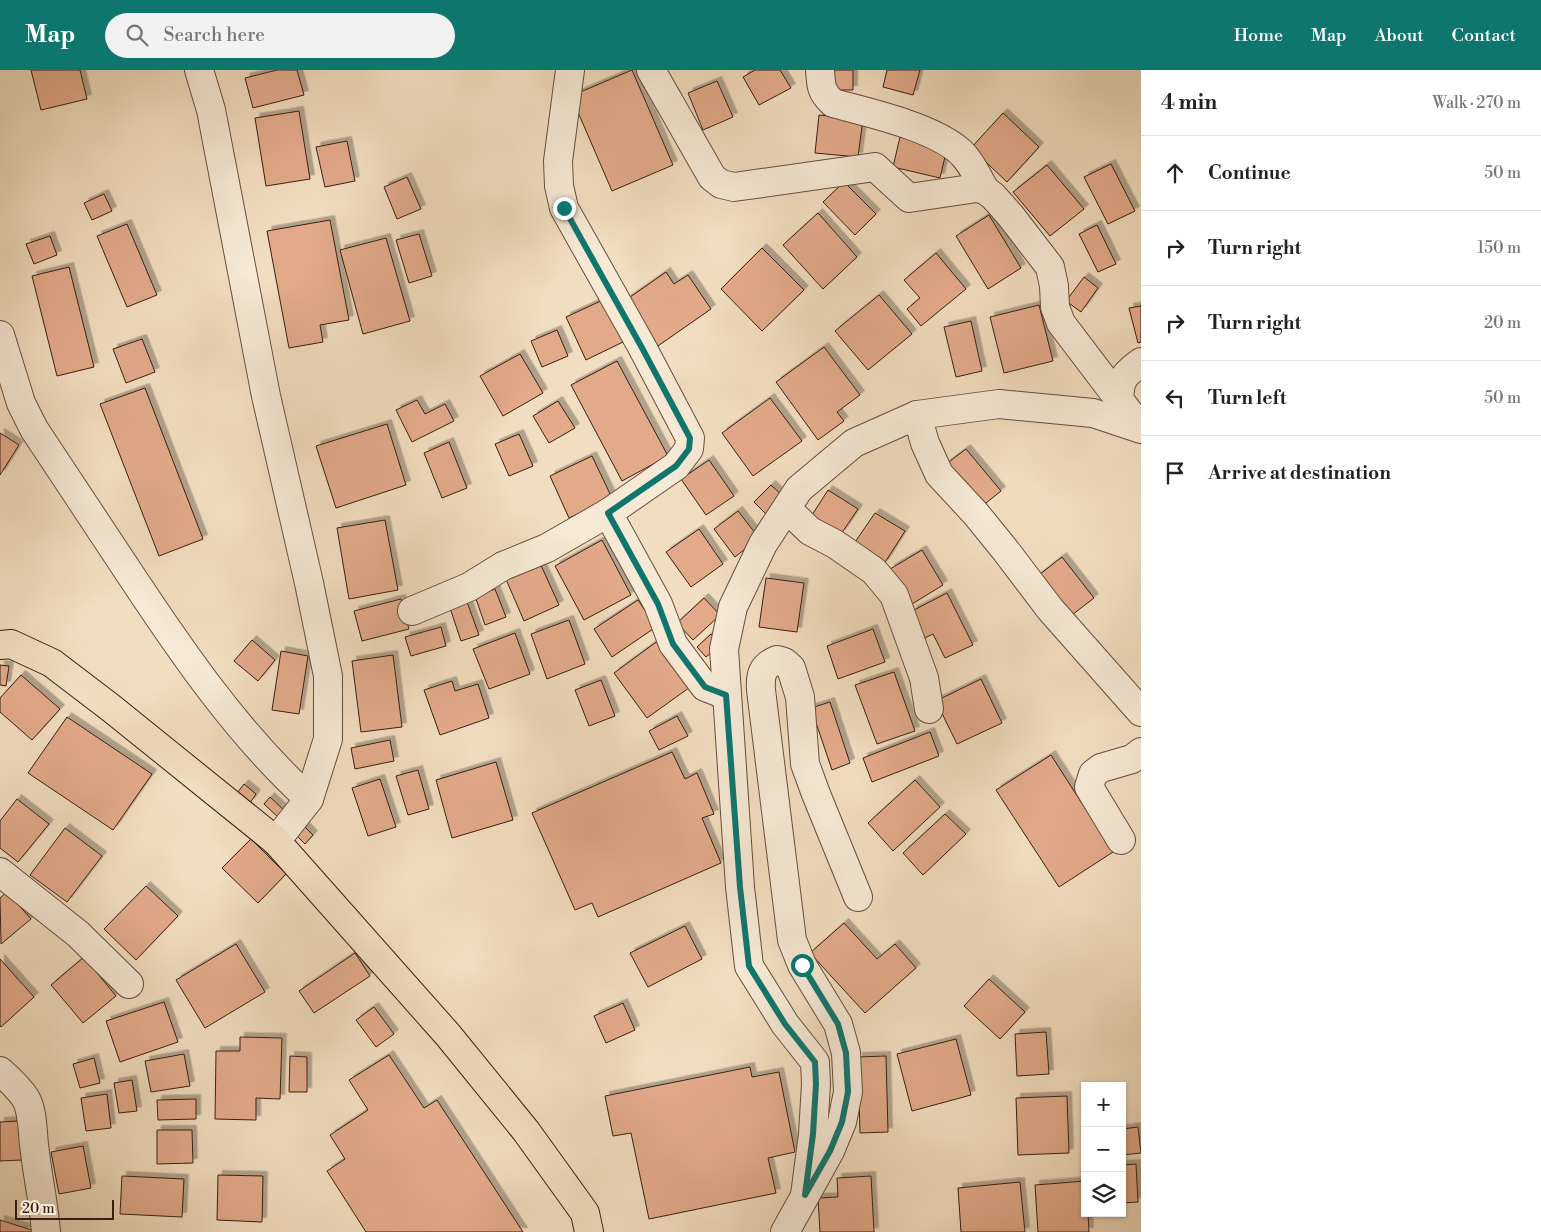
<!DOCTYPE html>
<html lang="en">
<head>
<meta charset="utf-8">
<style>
	body { margin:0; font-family:"Libre Bodoni",serif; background:#f2f2f2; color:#222 }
	.controls { position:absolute; right:15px; bottom:15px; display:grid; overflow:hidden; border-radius:0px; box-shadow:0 1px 4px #0004 }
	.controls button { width:45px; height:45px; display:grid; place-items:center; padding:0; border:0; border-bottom:1px solid #e0e0e0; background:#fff; color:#222; font:25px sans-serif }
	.scale { position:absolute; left:15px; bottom:12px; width:99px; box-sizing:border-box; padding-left:5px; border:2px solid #371f12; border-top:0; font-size:14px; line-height:18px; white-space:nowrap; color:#371f12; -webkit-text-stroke:4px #f6e9d5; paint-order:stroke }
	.stop { position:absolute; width:15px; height:15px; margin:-11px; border:4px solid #0f766e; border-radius:50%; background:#fff }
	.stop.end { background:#0f766e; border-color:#fff; box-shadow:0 1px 5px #0008 }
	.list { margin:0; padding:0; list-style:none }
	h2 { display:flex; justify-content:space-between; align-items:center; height:65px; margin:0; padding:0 20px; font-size:21px }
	h2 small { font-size:16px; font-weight:400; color:#767676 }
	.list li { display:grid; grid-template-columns:32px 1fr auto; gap:15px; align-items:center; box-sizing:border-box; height:75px; padding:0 20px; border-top:1px solid #e0e0e0 }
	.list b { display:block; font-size:19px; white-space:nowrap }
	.list em { font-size:16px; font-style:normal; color:#767676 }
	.icon { flex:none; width:28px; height:28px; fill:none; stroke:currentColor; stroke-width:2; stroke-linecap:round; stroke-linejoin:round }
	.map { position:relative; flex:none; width:1141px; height:1162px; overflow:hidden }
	header { display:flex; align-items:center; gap:30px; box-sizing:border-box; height:70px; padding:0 25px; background:#0f766e; color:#fff }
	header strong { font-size:24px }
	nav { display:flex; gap:28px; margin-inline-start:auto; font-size:18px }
	.search { width:350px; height:45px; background:#f2f2f2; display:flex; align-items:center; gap:12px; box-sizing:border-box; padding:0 18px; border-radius:28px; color:#767676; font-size:19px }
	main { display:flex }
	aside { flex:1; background:#fff }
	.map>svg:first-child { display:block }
	.building { fill:#e3aa8a; stroke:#371f12; filter:url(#shadow) }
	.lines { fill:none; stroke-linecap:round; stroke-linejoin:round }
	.minor-casing { stroke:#664e3d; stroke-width:30 }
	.trunk-casing { stroke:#371f12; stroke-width:30 }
	.minor { stroke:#f6e9d5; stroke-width:28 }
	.trunk { stroke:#f1ddbf; stroke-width:28 }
	.route { stroke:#0f766e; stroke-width:6 }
</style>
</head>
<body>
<header>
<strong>Map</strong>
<div class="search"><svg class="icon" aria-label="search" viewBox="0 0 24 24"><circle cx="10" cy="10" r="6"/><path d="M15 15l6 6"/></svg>Search here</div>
<nav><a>Home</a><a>Map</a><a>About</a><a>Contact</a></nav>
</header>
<main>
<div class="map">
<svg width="1141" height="1162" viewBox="0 0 1141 1162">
	<defs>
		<filter id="shadow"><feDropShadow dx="4.5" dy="-4.5" stdDeviation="0" flood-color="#0004"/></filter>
	</defs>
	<rect width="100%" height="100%" fill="#f1ddbf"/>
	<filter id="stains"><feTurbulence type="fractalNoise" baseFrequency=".004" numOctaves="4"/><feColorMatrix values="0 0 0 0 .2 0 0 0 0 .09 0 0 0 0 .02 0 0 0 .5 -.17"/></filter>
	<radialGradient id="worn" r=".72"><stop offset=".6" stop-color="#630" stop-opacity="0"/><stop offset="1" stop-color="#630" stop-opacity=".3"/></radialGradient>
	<g class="building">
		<path d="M 31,0 L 80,0 L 87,29 L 41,40 Z"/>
		<path d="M 277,0 L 297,0 L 304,25 L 253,38 L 245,8 Z"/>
		<path d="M 632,0 L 673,95 L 612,121 L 571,26 Z"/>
		<path d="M 755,0 L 780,0 L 791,18 L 759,35 L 743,7 Z"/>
		<path d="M 829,0 L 853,0 L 853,20 L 830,20 Z"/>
		<path d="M 887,0 L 920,0 L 913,25 L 883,17 Z"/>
		<path d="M 717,11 L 733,47 L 703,60 L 688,23 Z"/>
		<path d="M 299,41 L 310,109 L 266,116 L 255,48 Z"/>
		<path d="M 1003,43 L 1039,77 L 1007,112 L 971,78 Z"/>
		<path d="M 819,45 L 863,49 L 858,87 L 815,83 Z"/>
		<path d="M 900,67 L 947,78 L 940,108 L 893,97 Z"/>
		<path d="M 347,71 L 355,111 L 325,117 L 316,77 Z"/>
		<path d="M 1111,94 L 1135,141 L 1108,154 L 1084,107 Z"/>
		<path d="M 1047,95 L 1084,139 L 1050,166 L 1013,122 Z"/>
		<path d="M 407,107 L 421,139 L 397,149 L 384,117 Z"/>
		<path d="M 844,112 L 876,144 L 855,165 L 823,132 Z"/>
		<path d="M 104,124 L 112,141 L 92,150 L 84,133 Z"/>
		<path d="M 818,143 L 857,187 L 823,219 L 783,175 Z"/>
		<path d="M 989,145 L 1021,198 L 988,219 L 956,166 Z"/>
		<path d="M 330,150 L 349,250 L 320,255 L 323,272 L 289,278 L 267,161 Z"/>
		<path d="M 127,154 L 157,225 L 127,237 L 97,166 Z"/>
		<path d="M 1097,155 L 1116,194 L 1098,202 L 1079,164 Z"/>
		<path d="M 419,164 L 432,206 L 409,213 L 396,170 Z"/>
		<path d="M 50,166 L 57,185 L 34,194 L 26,174 Z"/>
		<path d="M 386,168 L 410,251 L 363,264 L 340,180 Z"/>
		<path d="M 762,178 L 804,220 L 762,261 L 721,219 Z"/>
		<path d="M 936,183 L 966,219 L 921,256 L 907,239 L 920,228 L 904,210 Z"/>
		<path d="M 69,197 L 94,297 L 57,306 L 32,206 Z"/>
		<path d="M 666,202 L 674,214 L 688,205 L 711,239 L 655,278 L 623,232 Z"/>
		<path d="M 1084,207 L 1098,218 L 1081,242 L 1066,231 Z"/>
		<path d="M 879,225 L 912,264 L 868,300 L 835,261 Z"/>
		<path d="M 605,229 L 625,271 L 586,290 L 566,247 Z"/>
		<path d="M 1039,235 L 1053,291 L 1004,303 L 990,247 Z"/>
		<path d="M 1141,236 L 1141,272 L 1138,273 L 1129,238 Z"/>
		<path d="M 971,251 L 982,301 L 956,307 L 944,257 Z"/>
		<path d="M 557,260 L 568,286 L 542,297 L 531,271 Z"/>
		<path d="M 142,269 L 155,302 L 126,313 L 113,279 Z"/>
		<path d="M 824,277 L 860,325 L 837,342 L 844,351 L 818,370 L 776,312 Z"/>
		<path d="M 520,284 L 543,323 L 503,346 L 480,306 Z"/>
		<path d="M 617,291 L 668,386 L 622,411 L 571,315 Z"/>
		<path d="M 145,318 L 203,469 L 159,486 L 100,334 Z"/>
		<path d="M 770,328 L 802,371 L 753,406 L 722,363 Z"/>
		<path d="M 417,330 L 425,344 L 445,334 L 454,351 L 412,372 L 396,340 Z"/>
		<path d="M 558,331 L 575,358 L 549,373 L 533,346 Z"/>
		<path d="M 387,354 L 406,415 L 336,438 L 316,376 Z"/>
		<path d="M 0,363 L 19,375 L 0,405 Z"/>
		<path d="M 519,364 L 533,396 L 509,406 L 495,374 Z"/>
		<path d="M 449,372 L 467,418 L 442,428 L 424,383 Z"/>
		<path d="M 966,379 L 1001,421 L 981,437 L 946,394 Z"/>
		<path d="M 592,386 L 612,428 L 569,448 L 550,406 Z"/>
		<path d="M 709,390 L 734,426 L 706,445 L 681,409 Z"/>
		<path d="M 771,415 L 785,428 L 767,445 L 754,432 Z"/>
		<path d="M 828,420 L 858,439 L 841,464 L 812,445 Z"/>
		<path d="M 738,441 L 759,468 L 735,487 L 714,459 Z"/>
		<path d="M 875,443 L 905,461 L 884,494 L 853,475 Z"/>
		<path d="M 385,450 L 398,520 L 349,529 L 337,458 Z"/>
		<path d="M 699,459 L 723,494 L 691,517 L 666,482 Z"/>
		<path d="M 602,470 L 631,525 L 584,550 L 555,496 Z"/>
		<path d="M 922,480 L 943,515 L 912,534 L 890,499 Z"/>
		<path d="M 1062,487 L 1094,528 L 1068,548 L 1035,508 Z"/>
		<path d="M 539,491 L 559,535 L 524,551 L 505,507 Z"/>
		<path d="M 766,508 L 804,513 L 797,562 L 759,557 Z"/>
		<path d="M 495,519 L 506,547 L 485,555 L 475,526 Z"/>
		<path d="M 947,523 L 973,575 L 945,588 L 933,564 L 925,568 L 912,541 Z"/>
		<path d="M 704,528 L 720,545 L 693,570 L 677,553 Z"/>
		<path d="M 401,529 L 409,559 L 362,571 L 354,541 Z"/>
		<path d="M 638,530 L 656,557 L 612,587 L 594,559 Z"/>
		<path d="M 467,532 L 479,565 L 461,571 L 450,538 Z"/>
		<path d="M 569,550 L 585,594 L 547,609 L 531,564 Z"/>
		<path d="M 441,557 L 446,576 L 411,586 L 405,567 Z"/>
		<path d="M 873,559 L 885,592 L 838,609 L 827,576 Z"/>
		<path d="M 515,563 L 530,604 L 489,619 L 473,579 Z"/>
		<path d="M 711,564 L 721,574 L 706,587 L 697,577 Z"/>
		<path d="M 252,570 L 275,590 L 258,611 L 234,591 Z"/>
		<path d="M 659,570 L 693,615 L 647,648 L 614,603 Z"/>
		<path d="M 281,581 L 308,586 L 299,644 L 272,640 Z"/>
		<path d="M 393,585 L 402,657 L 361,662 L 352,591 Z"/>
		<path d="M 0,595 L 9,596 L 6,616 L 0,615 Z"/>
		<path d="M 894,602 L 915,661 L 877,674 L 855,615 Z"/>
		<path d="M 21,605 L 60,639 L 32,670 L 0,642 L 0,628 Z"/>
		<path d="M 981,609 L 1002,653 L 957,674 L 936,631 Z"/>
		<path d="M 601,610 L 615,646 L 589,656 L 575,620 Z"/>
		<path d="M 452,611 L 455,621 L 478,614 L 489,648 L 440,665 L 424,620 Z"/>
		<path d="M 830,632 L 850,693 L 832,700 L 811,638 Z"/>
		<path d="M 677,646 L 688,666 L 659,680 L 649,661 Z"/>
		<path d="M 67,647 L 152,704 L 113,760 L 28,703 Z"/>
		<path d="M 930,662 L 939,686 L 872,712 L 863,688 Z"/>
		<path d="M 390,670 L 394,691 L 355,699 L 351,678 Z"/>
		<path d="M 672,682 L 685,709 L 697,703 L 714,744 L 702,748 L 721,793 L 598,847 L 592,833 L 575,840 L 532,743 Z"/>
		<path d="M 1051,685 L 1113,782 L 1059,817 L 996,720 Z"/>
		<path d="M 496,692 L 513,750 L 452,768 L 436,710 Z"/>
		<path d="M 418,700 L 429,739 L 408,745 L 396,706 Z"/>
		<path d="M 380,709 L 396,757 L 368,766 L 352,718 Z"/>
		<path d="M 915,710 L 940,737 L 893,781 L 868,753 Z"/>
		<path d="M 244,714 L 256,724 L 250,733 L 237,723 Z"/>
		<path d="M 270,727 L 286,742 L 280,749 L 264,734 Z"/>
		<path d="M 17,729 L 49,754 L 18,792 L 0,778 L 0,751 Z"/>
		<path d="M 945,744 L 966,764 L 923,805 L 903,783 Z"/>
		<path d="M 301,753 L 313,765 L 305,774 L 293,762 Z"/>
		<path d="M 65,758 L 102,786 L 67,832 L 30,805 Z"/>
		<path d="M 251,769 L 286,804 L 258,833 L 222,798 Z"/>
		<path d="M 146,816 L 178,846 L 136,890 L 104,859 Z"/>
		<path d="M 7,822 L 31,849 L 1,874 L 0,828 Z"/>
		<path d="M 844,853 L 877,889 L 895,874 L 916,898 L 865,943 L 810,883 Z"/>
		<path d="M 685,856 L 702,889 L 648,917 L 630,883 Z"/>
		<path d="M 236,874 L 265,922 L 205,958 L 176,910 Z"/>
		<path d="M 355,883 L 370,906 L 314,943 L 299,921 Z"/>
		<path d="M 84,887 L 116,926 L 83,953 L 51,915 Z"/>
		<path d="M 0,889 L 34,927 L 1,957 L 0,956 Z"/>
		<path d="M 989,909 L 1025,942 L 1000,969 L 964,936 Z"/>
		<path d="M 164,932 L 178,972 L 120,992 L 106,951 Z"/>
		<path d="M 623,933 L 635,960 L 606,973 L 594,946 Z"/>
		<path d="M 374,937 L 394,964 L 376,977 L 356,950 Z"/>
		<path d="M 1046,962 L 1049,1004 L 1017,1006 L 1015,964 Z"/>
		<path d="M 240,967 L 282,968 L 280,1029 L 256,1028 L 256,1050 L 215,1049 L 216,981 L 240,981 Z"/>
		<path d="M 956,969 L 971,1025 L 912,1041 L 897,984 Z"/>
		<path d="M 184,984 L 190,1016 L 151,1022 L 145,991 Z"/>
		<path d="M 389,985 L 424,1038 L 437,1030 L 523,1162 L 366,1162 L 327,1101 L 345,1089 L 330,1065 L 368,1040 L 349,1010 Z"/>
		<path d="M 290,986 L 307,987 L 307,1022 L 289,1022 Z"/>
		<path d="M 886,986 L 888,1062 L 860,1063 L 858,987 Z"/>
		<path d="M 94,988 L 100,1013 L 80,1018 L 73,994 Z"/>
		<path d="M 750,997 L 752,1007 L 779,1002 L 795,1082 L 768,1088 L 776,1123 L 649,1149 L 631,1063 L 613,1066 L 605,1026 Z"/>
		<path d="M 132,1010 L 137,1041 L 119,1043 L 114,1013 Z"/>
		<path d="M 107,1024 L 111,1058 L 86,1061 L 81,1028 Z"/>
		<path d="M 1067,1026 L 1069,1083 L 1018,1085 L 1016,1028 Z"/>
		<path d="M 196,1029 L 196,1049 L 158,1050 L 157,1030 Z"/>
		<path d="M 19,1051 L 22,1090 L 0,1091 L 0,1052 Z"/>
		<path d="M 1138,1057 L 1141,1083 L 1122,1085 L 1122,1059 Z"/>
		<path d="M 157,1060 L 192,1060 L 193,1093 L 157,1094 Z"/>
		<path d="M 83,1076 L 91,1118 L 59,1124 L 51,1082 Z"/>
		<path d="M 1136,1094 L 1138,1132 L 1122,1133 L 1122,1095 Z"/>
		<path d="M 218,1105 L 263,1106 L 262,1152 L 217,1150 Z"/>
		<path d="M 122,1106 L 184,1109 L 182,1147 L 120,1144 Z"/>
		<path d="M 871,1106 L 874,1162 L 820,1162 L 818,1128 L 838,1127 L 837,1108 Z"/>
		<path d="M 1085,1111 L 1085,1143 L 1088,1143 L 1089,1162 L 1038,1162 L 1035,1115 Z"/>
		<path d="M 1020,1112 L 1025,1162 L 961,1162 L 958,1118 Z"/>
		<path d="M 0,1150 L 38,1162 L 0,1162 Z"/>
	</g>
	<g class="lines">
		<g class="minor-casing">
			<g id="minor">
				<path d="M 199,0 L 211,40 L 266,326 L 309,513 L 328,606 L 328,669 L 309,729 L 276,771"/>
				<path d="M 651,0 L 712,107 L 721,114 L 734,117 L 875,97 L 909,128 L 977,118 L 985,120 L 993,126 L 1010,145 L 1050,197 L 1054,216 L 1055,237 L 1061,253 L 1137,353 L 1141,356"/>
				<path d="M 820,0 C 821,16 821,22 833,33 C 870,43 928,56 957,79 C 970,89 977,106 985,120"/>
				<path d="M 0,265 L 21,333 L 34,359 C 66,407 98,456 130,504 C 183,584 238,664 309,729"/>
				<path d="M 1119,330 C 1120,308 1124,305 1141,292"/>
				<path d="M 917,345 L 925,373 L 939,404 L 976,444 L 1006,481 L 1050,539 L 1141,642"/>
				<path d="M 787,439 L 810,461 L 835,474 L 874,501 L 894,525 L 924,608 L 929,639"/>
				<path d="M 608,443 L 658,534 L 673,574 L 705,617 L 726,625"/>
				<path d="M 412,541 L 469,517 L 503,496 L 547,478 L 608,443 L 676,396 L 689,379 L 690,368 L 641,275 L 564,138 L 559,116 L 558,91 L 570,0"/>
				<path d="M 1121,770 L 1089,717 L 1093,704 L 1101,698 L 1132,689 L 1141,682"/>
				<path d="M 0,802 L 78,864 L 129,914"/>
				<path d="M 0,1001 C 9,1009 19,1018 26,1029 C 34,1044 32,1066 35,1082 C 38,1109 44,1135 46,1162"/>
				<path d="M 805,1125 L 813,1064 L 816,1014 L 815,992 L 785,954 L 749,896 L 740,817 L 724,579 L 733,537 L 763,474 L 799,419 L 854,373 L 917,345 L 999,334 L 1093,343 L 1141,359"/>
				<path d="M 785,1162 L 830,1081 L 842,1052 L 848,1022 L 846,983 L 838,954 L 802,895 L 792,870 L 761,620 C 760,605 762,596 777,590 L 784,592 L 791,598 L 800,627 L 805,694 L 816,724 L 858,827"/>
			</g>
		</g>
		<g class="trunk-casing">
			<path id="trunk" d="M 0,575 L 11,574 L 52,593 L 111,638 L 276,771 L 448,965 L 526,1061 L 585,1143 L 589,1162"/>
		</g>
		<use href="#minor" class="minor"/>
		<use href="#trunk" class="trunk"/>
	</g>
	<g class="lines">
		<path class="route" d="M 564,138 L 641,276 L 690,368 L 689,379 L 676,396 L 608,443 L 658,534 L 673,574 L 705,617 L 726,625 L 740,817 L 749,896 L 785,954 L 815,992 L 816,1014 L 813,1064 L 805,1125 L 830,1081 L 842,1052 L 848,1022 L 846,983 L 838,954 L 802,895"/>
	</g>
	<rect width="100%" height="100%" filter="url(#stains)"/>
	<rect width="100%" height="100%" fill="url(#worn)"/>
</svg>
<div class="controls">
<button>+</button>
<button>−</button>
<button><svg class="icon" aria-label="layers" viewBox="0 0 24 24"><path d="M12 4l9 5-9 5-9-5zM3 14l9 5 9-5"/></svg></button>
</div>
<div class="scale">20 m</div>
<div class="stop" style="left:802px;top:895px"></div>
<div class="stop end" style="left:564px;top:138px"></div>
</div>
<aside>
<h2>4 min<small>Walk · 270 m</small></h2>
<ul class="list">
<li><svg class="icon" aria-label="ahead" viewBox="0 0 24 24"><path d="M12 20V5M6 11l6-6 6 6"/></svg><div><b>Continue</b></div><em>50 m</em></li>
<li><svg class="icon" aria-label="right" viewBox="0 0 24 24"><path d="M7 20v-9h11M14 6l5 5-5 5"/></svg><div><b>Turn right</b></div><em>150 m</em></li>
<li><svg class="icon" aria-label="right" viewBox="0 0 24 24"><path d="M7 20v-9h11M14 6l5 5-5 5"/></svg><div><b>Turn right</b></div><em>20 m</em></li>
<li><svg class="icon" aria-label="left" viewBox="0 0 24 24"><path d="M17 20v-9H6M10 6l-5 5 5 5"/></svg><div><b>Turn left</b></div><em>50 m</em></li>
<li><svg class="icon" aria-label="arrive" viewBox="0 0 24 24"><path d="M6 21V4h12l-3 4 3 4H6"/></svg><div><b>Arrive at destination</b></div></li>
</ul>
</aside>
</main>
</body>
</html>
